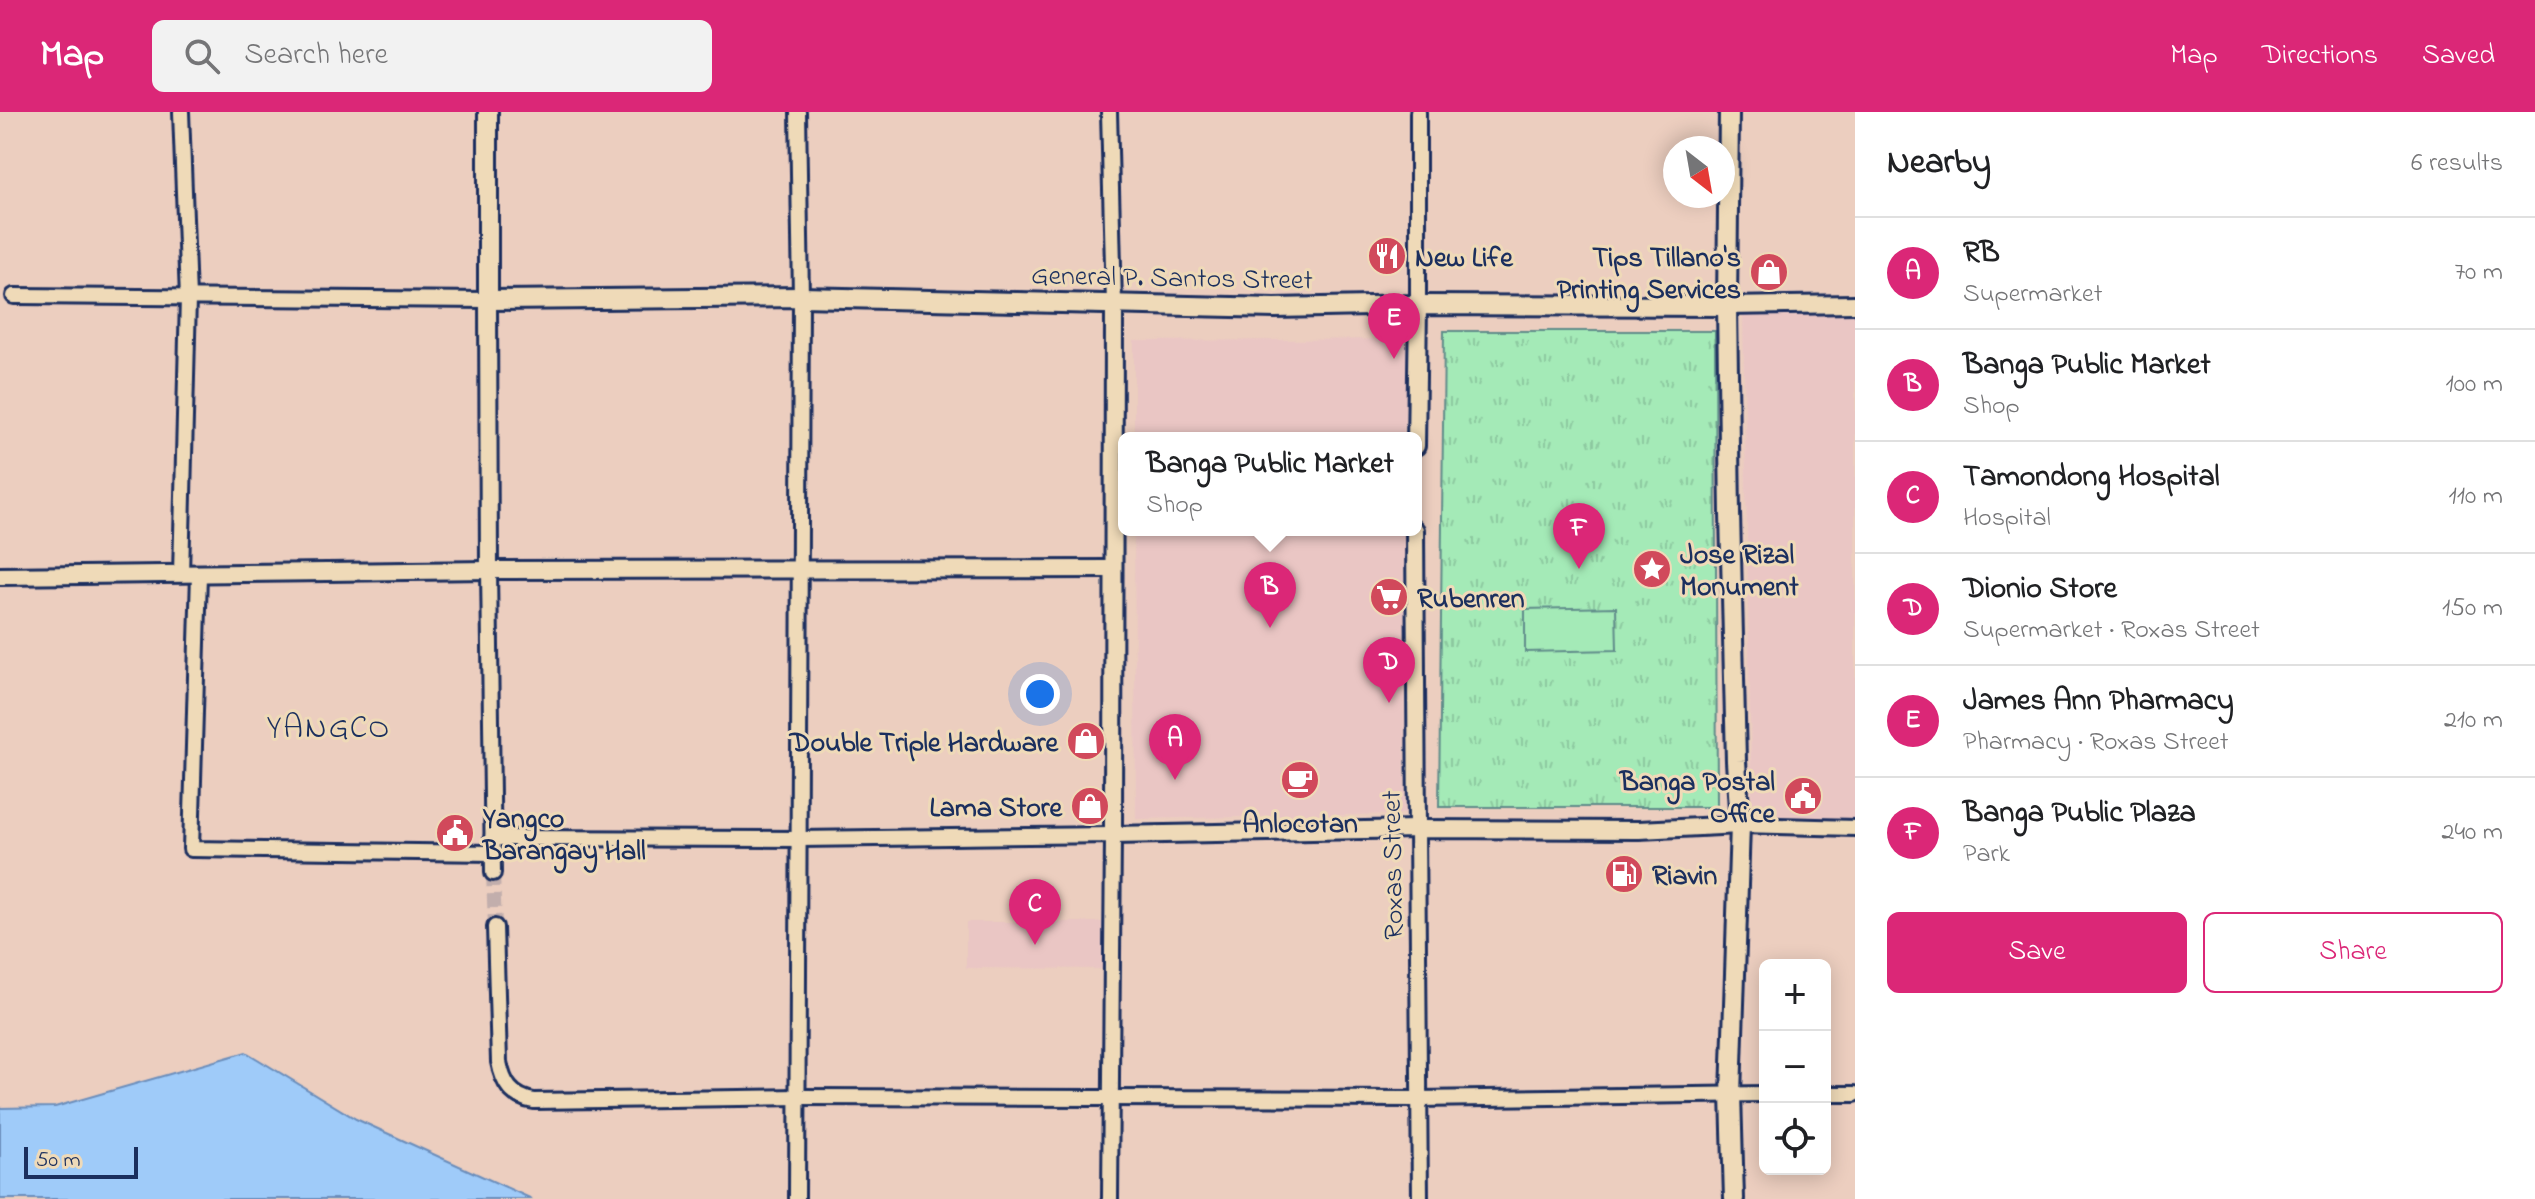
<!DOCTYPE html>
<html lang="en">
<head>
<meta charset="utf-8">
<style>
	body { margin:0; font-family:"Indie Flower",sans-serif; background:#f2f2f2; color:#202124 }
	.controls { position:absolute; right:24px; bottom:24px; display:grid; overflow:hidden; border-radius:12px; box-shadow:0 4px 20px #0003 }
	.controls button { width:72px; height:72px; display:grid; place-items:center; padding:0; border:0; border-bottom:2px solid #e0e0e0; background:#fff; color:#202124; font:40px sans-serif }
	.compass { position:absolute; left:1663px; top:24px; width:72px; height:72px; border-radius:50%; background:#fff; box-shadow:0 4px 20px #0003; rotate:149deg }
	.scale { position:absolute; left:24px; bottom:20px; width:114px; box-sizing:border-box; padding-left:8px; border:4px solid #1b2f5e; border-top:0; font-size:22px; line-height:28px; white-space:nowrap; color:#1b2f5e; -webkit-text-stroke:6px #efdab8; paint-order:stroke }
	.you { position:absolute; left:1040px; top:582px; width:28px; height:28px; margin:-20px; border:6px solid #fff; border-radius:50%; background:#1a73e8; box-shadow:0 0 0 12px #1a73e833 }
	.badge { display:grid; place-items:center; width:52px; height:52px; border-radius:50%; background:#db2777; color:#fff; font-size:26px; font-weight:700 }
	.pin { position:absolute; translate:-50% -66px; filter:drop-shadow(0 2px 4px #0008) }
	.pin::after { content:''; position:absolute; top:42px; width:28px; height:24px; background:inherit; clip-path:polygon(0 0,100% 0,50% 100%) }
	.popup { position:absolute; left:1118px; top:320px; width:304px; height:104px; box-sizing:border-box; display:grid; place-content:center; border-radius:12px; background:#fff; filter:drop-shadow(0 2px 6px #0005); font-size:26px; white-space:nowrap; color:#757577 }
	.popup b { font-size:30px; color:#202124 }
	.popup::after { content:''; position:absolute; left:50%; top:100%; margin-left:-16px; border:16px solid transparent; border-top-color:#fff }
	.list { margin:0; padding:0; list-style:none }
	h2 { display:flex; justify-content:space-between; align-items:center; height:104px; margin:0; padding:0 32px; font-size:34px }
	h2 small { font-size:26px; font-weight:400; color:#757577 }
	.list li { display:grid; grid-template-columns:52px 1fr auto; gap:24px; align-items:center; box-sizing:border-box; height:112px; padding:0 32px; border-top:2px solid #e0e0e0 }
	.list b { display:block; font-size:30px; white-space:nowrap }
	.list p { margin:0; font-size:26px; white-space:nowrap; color:#757577 }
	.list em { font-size:26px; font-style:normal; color:#757577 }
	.actions { display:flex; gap:16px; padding:24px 32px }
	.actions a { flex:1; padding:18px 0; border:2px solid #db2777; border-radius:12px; text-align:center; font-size:28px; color:#db2777 }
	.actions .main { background:#db2777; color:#fff }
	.icon { flex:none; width:44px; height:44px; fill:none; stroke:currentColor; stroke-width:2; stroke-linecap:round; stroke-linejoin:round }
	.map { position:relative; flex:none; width:1855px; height:1087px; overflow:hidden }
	header { display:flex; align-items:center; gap:48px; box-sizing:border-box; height:112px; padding:0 40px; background:#db2777; color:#fff }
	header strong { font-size:38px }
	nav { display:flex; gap:44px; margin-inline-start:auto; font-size:28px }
	.search { width:560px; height:72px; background:#f2f2f2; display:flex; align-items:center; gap:20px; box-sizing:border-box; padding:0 28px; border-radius:12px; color:#757577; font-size:30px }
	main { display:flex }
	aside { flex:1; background:#fff }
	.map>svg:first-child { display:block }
	.built { fill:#eac6c4 }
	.grass { fill:url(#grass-tufts); stroke:#608c8a; stroke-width:2 }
	.garden { fill:#a4eab7; stroke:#608c8a; stroke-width:2 }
	.water { fill:#9fcbf9; stroke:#6a8dbb; stroke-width:2 }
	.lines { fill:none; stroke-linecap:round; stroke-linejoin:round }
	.minor-tunnel { stroke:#c2aeac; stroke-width:14; stroke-dasharray:14 7; stroke-linecap:butt }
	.minor-casing { stroke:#1b2f5e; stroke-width:20 }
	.tertiary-casing { stroke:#1b2f5e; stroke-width:22 }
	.secondary-casing { stroke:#1b2f5e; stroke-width:24 }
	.minor { stroke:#efdab8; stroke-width:14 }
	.tertiary { stroke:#efdab8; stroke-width:16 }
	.secondary { stroke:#efdab8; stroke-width:18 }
	.labels { text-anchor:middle; stroke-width:6; stroke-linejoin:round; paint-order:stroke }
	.poi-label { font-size:28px; font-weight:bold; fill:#1b2f5e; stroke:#efdab8; text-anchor:start }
	.street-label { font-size:28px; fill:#1b2f5e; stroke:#efdab8 }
	.quarter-label { font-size:32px; letter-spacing:2px; fill:#1b2f5e; stroke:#efdab8 }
</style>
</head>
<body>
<header>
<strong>Map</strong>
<div class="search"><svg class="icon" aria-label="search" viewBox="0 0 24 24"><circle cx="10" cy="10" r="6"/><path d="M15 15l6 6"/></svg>Search here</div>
<nav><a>Map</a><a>Directions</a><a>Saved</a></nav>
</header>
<main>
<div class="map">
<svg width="1855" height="1087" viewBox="0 0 1855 1087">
	<defs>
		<pattern id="grass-tufts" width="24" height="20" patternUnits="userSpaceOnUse" patternTransform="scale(2)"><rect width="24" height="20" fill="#a4eab7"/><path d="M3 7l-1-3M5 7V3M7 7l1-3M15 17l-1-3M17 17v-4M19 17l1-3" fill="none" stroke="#8dc9a0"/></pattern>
	</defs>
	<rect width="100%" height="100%" fill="#eccebf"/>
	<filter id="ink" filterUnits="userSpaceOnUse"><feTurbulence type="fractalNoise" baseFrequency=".0125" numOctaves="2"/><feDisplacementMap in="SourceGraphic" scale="16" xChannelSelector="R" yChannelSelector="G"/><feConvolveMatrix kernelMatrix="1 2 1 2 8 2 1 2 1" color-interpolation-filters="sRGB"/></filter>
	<g filter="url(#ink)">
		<g class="built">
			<path d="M 1855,202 L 1855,712 L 1752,713 L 1743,204 Z"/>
			<path d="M 1408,227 L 1404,326 L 1134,326 L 1134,229 Z"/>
			<path d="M 1134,418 L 1404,418 L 1405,702 L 1136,707 Z"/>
			<path d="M 966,810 L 1104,810 L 1103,857 L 966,856 Z"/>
		</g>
		<path class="grass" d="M 1444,219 L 1715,219 L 1717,695 L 1439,695 Z"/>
		<path class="garden" d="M 1616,495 L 1617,538 L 1525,540 L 1525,497 Z"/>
		<path class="water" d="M 246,940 L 356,1007 L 532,1087 L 0,1087 L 0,996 L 55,995 Z"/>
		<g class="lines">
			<path class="minor-tunnel" d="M 493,761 L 495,815"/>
			<g class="minor-casing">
				<g id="minor">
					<path d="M 1109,0 L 1114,192"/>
					<path d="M 14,184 L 488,188"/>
					<path d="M 1418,193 L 1418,0"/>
					<path d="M 489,458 L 493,761"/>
					<path d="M 181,462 L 188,186 L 181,0"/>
					<path d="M 199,462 L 191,737 L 493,741"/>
					<path d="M 1740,713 L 1855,716"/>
					<path d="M 1417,717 L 1420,1087"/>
					<path d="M 492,726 L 799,727 L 1113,723 L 1110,1087"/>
					<path d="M 495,815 L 499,950 C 503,971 511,985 534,989 L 799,985 L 1419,987 L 1765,982"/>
					<path d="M 1825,982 L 1855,982"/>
					<path d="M 797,1087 L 801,185 L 798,0"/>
				</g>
			</g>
			<g class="tertiary-casing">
				<g id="tertiary">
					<path d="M 488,188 L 489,458"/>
					<path d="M 1114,192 L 1113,723 L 1417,717 L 1639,718 L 1740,713"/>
					<path d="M 1727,194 L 1855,192"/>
					<path d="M 1416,334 L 1418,193"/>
					<path d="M 1415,418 L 1417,717"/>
					<path d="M 0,464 L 489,458 L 1113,457"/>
				</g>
			</g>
			<g class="secondary-casing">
				<g id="secondary">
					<path d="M 488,0 L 488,188 L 801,185 L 1275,196 L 1418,193 L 1727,194"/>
					<path d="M 1729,0 L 1727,194 L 1730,402 L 1736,649 L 1740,713 L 1731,982 L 1734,1087"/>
				</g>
			</g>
			<use href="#minor" class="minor"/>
			<use href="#tertiary" class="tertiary"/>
			<use href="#secondary" class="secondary"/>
		</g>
	</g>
	<defs>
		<g id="restaurant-disc" transform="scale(2)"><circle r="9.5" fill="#d1495b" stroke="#efdab8"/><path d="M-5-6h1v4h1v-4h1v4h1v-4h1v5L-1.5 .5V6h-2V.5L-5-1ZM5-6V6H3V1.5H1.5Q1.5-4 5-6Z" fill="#fff"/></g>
		<g id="shop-disc" transform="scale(2)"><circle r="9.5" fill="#d1495b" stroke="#efdab8"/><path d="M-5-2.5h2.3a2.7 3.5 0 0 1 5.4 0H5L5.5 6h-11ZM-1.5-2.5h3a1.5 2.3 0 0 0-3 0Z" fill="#fff"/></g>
		<g id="sight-disc" transform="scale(2)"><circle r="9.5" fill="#d1495b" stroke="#efdab8"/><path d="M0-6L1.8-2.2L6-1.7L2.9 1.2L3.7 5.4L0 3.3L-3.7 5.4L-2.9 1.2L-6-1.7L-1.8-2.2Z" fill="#fff"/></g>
		<g id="supermarket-disc" transform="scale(2)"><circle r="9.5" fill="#d1495b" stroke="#efdab8"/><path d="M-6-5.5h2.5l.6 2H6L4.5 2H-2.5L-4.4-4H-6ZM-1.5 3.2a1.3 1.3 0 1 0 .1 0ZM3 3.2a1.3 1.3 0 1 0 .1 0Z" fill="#fff"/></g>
		<g id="cafe-disc" transform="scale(2)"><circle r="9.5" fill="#d1495b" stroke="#efdab8"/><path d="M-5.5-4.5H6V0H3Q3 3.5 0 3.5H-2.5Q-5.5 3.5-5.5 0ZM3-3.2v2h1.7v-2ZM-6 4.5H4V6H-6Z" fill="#fff"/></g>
		<g id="civic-disc" transform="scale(2)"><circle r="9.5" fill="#d1495b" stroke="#efdab8"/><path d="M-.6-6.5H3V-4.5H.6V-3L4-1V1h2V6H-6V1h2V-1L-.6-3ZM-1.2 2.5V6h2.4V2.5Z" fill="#fff"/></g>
		<g id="fuel-disc" transform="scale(2)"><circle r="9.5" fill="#d1495b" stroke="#efdab8"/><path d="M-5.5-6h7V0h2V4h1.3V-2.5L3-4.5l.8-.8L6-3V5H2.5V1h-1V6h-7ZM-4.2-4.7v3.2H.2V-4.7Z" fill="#fff"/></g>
	</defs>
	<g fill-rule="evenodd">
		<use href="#restaurant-disc" x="1387" y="144"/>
		<use href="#shop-disc" x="1769" y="160"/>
		<use href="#sight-disc" x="1652" y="457"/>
		<use href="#supermarket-disc" x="1389" y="485"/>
		<use href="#shop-disc" x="1086" y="629"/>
		<use href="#cafe-disc" x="1300" y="668"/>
		<use href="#civic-disc" x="1803" y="684"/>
		<use href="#shop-disc" x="1090" y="694"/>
		<use href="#civic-disc" x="455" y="721"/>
		<use href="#fuel-disc" x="1624" y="762"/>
	</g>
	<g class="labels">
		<g class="poi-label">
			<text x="1415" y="154">New Life</text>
			<text x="1741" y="154" text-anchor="end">Tips Tillano's<tspan x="1741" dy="32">Printing Services</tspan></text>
			<text x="1680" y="451">Jose Rizal<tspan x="1680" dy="32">Monument</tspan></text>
			<text x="1417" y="495">Rubenren</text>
			<text x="1058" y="639" text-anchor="end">Double Triple Hardware</text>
			<text x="1775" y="678" text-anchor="end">Banga Postal<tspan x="1775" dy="32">Office</tspan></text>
			<text x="1062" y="704" text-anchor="end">Lama Store</text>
			<text x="483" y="715">Yangco<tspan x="483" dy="32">Barangay Hall</tspan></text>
			<text x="1300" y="720" text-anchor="middle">Anlocotan</text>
			<text x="1652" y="772">Riavin</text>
		</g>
		<g class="street-label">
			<text transform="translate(1172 164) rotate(1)" y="10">General P. Santos Street</text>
			<text transform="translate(1391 753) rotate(-91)" y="10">Roxas Street</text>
		</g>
		<g class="quarter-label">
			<text x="329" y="625">YANGCO</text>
		</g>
	</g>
</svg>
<div class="controls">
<button>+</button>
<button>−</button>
<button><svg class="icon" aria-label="locate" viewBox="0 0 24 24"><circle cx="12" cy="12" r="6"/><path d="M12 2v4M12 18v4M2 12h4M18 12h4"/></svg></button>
</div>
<svg class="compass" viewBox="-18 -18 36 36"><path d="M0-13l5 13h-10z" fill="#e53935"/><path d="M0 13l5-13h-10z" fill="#757577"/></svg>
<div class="scale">50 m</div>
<div class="you"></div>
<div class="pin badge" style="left:1175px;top:668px">A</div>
<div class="pin badge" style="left:1270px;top:516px">B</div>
<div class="popup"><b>Banga Public Market</b>Shop</div>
<div class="pin badge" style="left:1035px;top:833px">C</div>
<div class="pin badge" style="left:1389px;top:591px">D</div>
<div class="pin badge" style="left:1394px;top:247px">E</div>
<div class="pin badge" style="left:1579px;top:457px">F</div>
</div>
<aside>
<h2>Nearby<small>6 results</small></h2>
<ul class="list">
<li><span class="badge">A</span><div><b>RB</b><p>Supermarket</p></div><em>70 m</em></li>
<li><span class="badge">B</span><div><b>Banga Public Market</b><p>Shop</p></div><em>100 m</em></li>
<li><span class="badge">C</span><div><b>Tamondong Hospital</b><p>Hospital</p></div><em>110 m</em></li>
<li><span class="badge">D</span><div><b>Dionio Store</b><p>Supermarket · Roxas Street</p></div><em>150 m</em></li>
<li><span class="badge">E</span><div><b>James Ann Pharmacy</b><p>Pharmacy · Roxas Street</p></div><em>210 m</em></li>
<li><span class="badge">F</span><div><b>Banga Public Plaza</b><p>Park</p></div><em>240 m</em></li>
</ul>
<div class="actions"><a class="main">Save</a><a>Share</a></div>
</aside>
</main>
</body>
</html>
